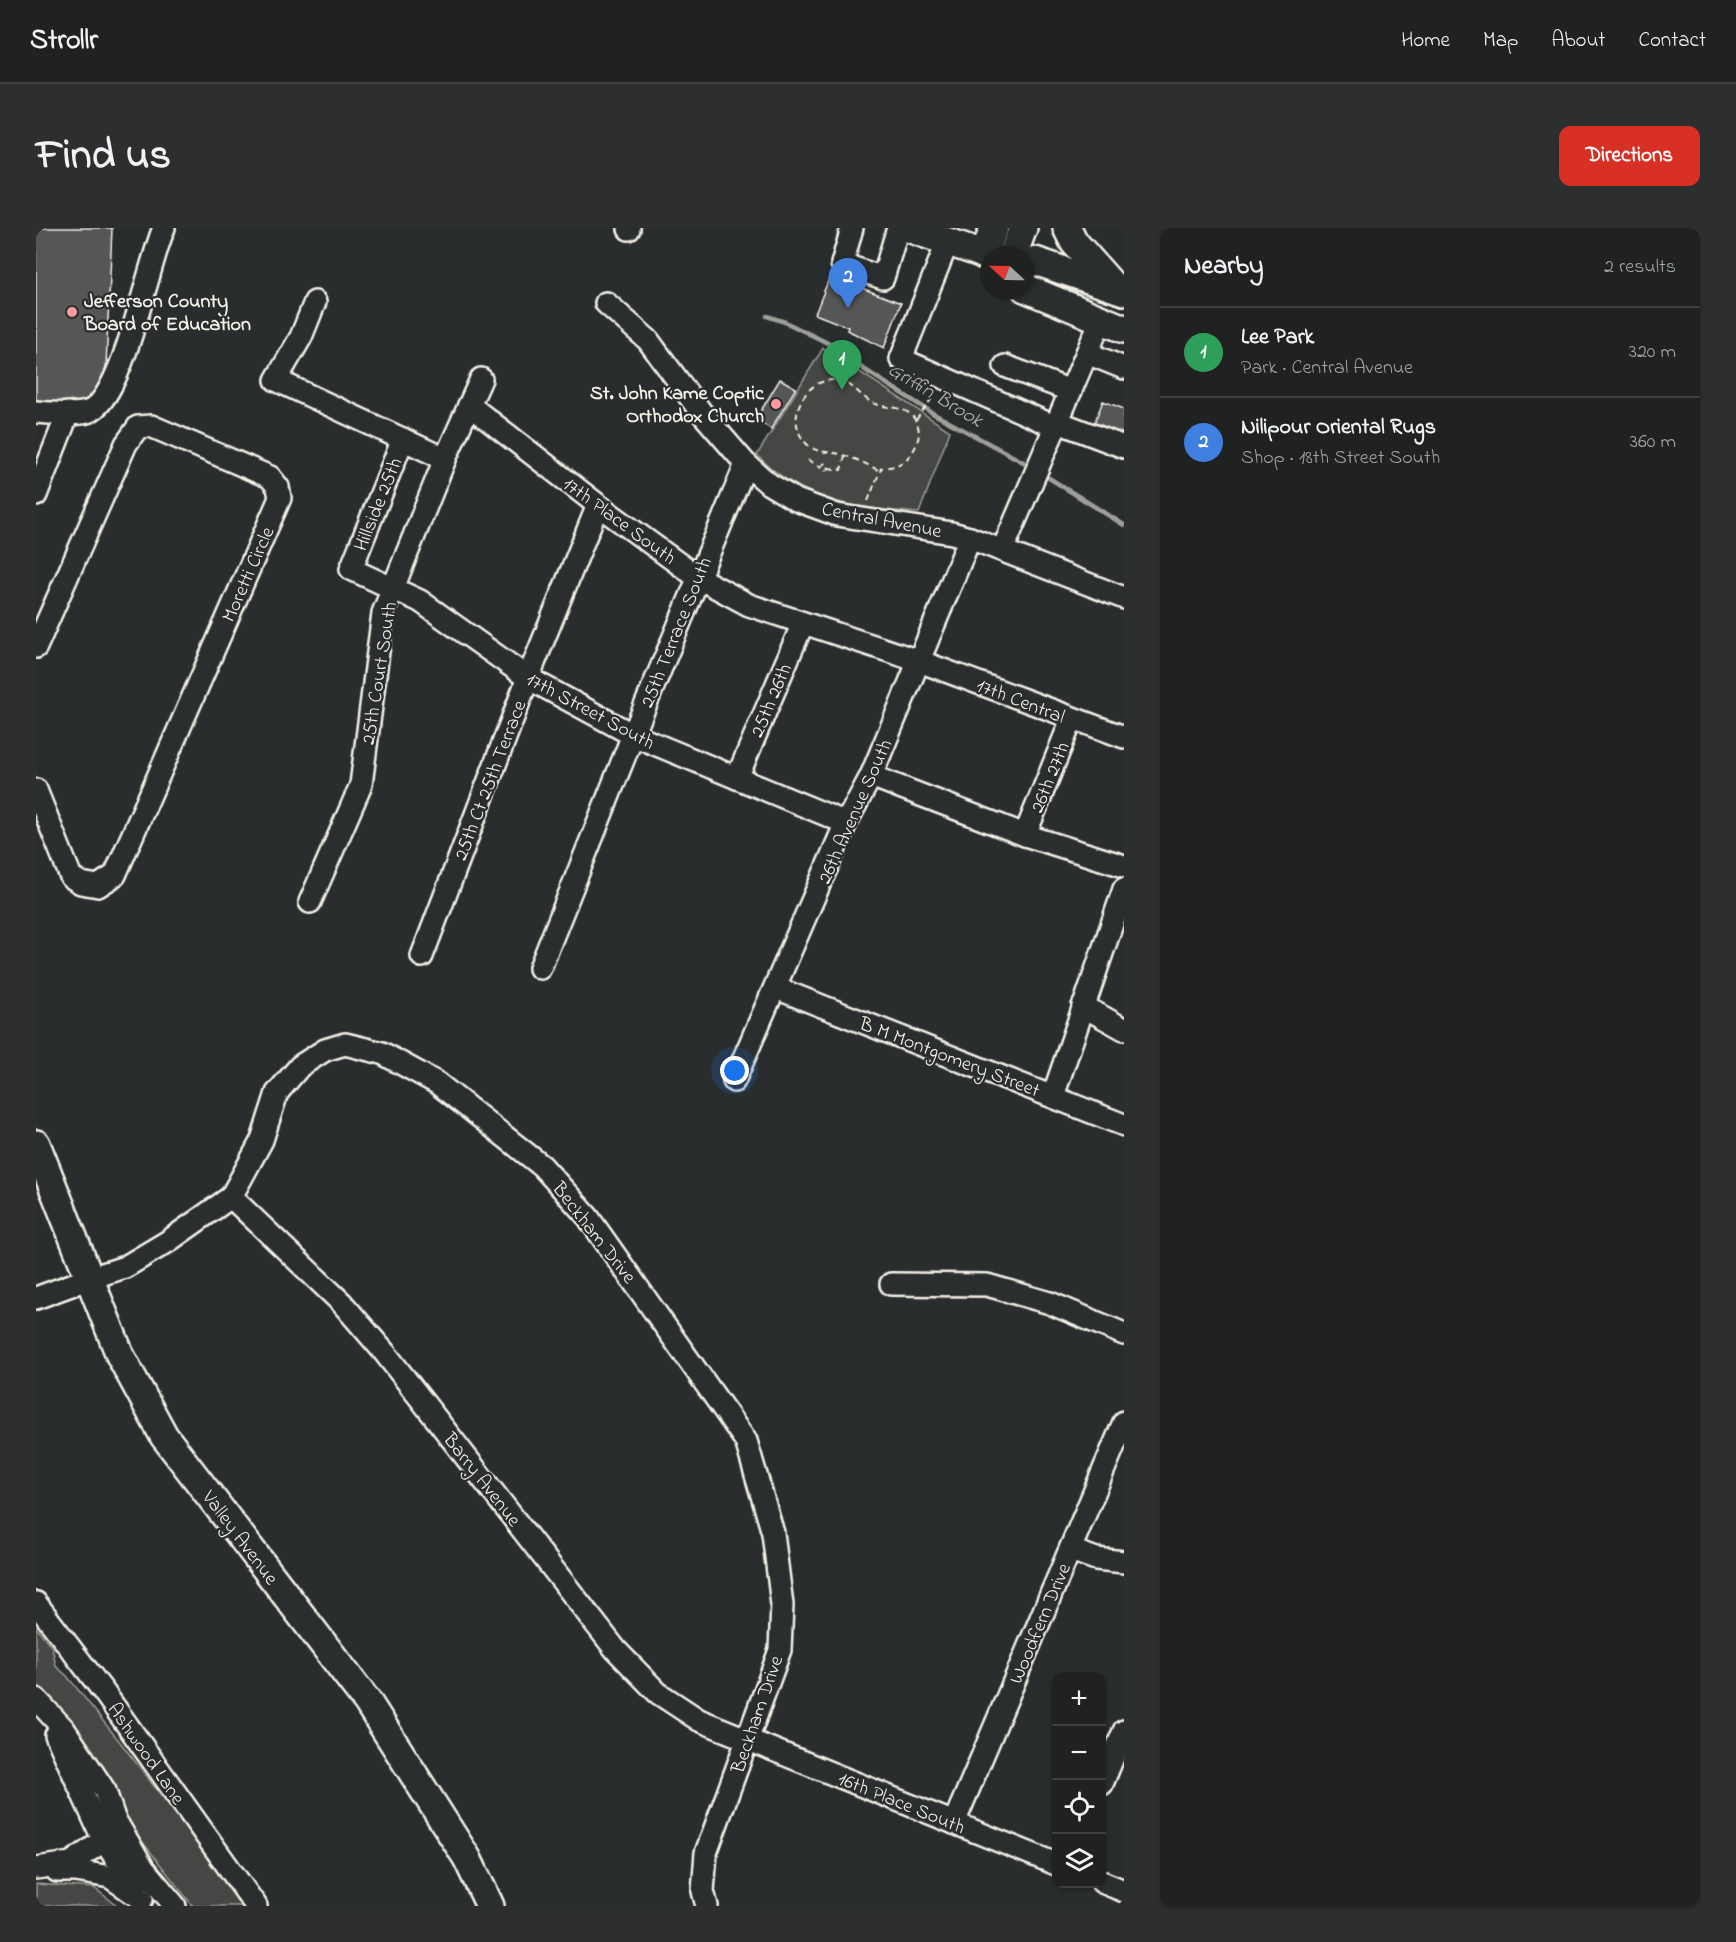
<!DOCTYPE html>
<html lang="en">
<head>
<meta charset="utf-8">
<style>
	body { margin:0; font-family:"Indie Flower",sans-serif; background:#2d2f2f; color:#f1f3f6 }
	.controls { position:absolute; right:18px; bottom:18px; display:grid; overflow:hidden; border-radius:12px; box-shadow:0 2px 4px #0004 }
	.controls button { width:54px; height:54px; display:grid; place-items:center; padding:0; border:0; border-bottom:2px solid #3d3f40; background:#202222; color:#f1f3f6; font:30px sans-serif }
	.compass { position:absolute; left:944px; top:18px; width:54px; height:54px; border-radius:50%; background:#202222; box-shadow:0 2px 4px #0004; rotate:292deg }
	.you { position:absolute; left:699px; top:843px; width:21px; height:21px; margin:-15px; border:4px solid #fff; border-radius:50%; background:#1a73e8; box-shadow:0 0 0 9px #1a73e833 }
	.badge { display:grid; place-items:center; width:39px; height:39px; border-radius:50%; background:#d93025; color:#fff; font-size:20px; font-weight:700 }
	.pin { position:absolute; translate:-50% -50px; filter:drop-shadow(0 2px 3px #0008) }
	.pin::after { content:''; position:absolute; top:32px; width:21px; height:18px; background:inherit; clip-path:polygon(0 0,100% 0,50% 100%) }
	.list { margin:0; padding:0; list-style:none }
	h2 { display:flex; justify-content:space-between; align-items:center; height:78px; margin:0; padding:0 24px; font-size:26px }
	h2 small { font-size:20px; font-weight:400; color:#a2a4a5 }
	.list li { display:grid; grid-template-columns:39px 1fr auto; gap:18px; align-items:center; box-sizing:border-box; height:90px; padding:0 24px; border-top:2px solid #3d3f40 }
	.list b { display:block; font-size:22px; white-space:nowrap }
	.list p { margin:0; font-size:20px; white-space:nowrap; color:#a2a4a5 }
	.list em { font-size:20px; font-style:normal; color:#a2a4a5 }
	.icon { flex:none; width:33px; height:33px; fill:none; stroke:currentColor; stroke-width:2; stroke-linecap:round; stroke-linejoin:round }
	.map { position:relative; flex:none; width:1088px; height:1678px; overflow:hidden; border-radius:12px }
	header { display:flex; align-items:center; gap:36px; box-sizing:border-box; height:84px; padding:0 30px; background:#202222; border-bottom:2px solid #3d3f40 }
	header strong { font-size:28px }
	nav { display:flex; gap:33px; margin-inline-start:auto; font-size:21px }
	.intro { display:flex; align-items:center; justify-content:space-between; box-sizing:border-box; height:144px; padding:0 36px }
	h1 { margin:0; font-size:42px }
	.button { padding:15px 27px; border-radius:12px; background:#d93025; color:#fff; font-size:21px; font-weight:700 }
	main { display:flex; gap:36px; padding:0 36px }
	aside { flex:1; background:#202222; border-radius:12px; box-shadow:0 2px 4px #0004 }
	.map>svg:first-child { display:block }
	.green { fill:#444645; stroke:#9c9c96; stroke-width:1.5 }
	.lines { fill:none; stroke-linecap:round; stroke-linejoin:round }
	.stream { stroke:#9f9f9a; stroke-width:4.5 }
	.building { fill:#555756; stroke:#f4f1e8; stroke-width:1.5 }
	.minor-casing { stroke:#f4f1e8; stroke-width:26 }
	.major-casing { stroke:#f4f1e8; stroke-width:32 }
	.path { stroke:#f4f1e8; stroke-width:2; stroke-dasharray:6 4.5; stroke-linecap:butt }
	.minor { stroke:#2a2d2e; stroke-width:21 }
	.major { stroke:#2a2d2e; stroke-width:27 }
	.poi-dot { fill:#ff9aa2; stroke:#2a2d2e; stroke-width:2 }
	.labels { text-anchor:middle; stroke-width:4.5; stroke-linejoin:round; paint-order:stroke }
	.poi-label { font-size:20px; font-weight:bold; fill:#f4f1e8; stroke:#2a2d2e; text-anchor:start }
	.street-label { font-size:20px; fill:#f4f1e8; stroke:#2a2d2e }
	.water-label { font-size:21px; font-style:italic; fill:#b5b3ae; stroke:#2a2d2e }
</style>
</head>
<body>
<header>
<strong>Strollr</strong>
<nav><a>Home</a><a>Map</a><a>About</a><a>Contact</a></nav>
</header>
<div class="intro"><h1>Find us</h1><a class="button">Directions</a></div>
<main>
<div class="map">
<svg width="1088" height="1678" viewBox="0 0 1088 1678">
	<rect width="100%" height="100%" fill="#2a2d2e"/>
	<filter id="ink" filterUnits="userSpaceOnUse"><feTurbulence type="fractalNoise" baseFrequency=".0167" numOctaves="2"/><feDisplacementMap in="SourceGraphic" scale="12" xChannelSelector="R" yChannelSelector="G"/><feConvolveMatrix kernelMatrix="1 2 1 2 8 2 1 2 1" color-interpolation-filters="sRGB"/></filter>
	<g filter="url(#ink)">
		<g class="green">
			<path d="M 787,120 L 914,203 L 883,285 C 818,279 769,276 721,227 Z"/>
			<path d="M 0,1399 L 16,1419 L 20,1438 L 31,1448 L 84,1514 L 184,1644 L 208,1678 L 157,1678 L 94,1598 L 74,1562 L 0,1455 Z"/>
			<path d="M 0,1656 L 58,1660 L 82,1678 L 0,1678 Z"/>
		</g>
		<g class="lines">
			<g class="stream">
				<path d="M 731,88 L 749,94 L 808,123 L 826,140 L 898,186 L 991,236"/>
				<path d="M 1013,250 L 1088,297"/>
			</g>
		</g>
		<g class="building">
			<path d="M 0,0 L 76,0 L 69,162 L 62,176 L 0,174 Z"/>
			<path d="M 794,48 L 865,75 L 848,120 L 811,102 L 812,99 L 779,86 Z"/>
			<path d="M 744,151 L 760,160 L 735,201 L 720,191 Z"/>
			<path d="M 1067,173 L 1088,181 L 1088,210 L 1057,198 Z"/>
		</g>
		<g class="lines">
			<g class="minor-casing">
				<g id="minor">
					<path d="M 816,0 L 806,36 L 847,50 L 862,0"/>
					<path d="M 593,1 L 593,0"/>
					<path d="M 912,13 L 865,131 L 1020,199"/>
					<path d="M 279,74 L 265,109 L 240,152 L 409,231"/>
					<path d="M 570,75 L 612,112 L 665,184 L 710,236 L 733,256 L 760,272 L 801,287 L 916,305 L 934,310 L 1088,370"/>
					<path d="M 1051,125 L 1088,140"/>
					<path d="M 969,138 L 1035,163"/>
					<path d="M 433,177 L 562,277 L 661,349 L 713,377 L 883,433 L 1088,509"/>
					<path d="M 0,184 C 12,185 41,187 51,184 C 87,174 112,35 128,0"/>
					<path d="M 1022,194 L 1088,219"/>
					<path d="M 367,211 L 315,341 L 384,373 L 492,450 L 597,507 L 810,595"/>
					<path d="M 0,267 L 32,185"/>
					<path d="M 967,321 L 1065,92"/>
					<path d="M 0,419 L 90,216 L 102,199 L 115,198 L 234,249 L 242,259 L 244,270 L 79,647 L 62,658 L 45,655 L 35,649 L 0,562"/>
					<path d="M 835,548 L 989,607 L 1088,638"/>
					<path d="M 701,550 L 767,395"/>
					<path d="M 989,607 L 1036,491"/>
					<path d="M 274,674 L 325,557 L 347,385 L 409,231 L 445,151"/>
					<path d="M 386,728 L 492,450 L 562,277"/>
					<path d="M 504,740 L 597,507 L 710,236"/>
					<path d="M 740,760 L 1088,897"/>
					<path d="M 1047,778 L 1088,801"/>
					<path d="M 698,853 L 810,595 L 835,548 L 934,310"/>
					<path d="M 1017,868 L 1088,661"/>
					<path d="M 195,969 L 306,1075 L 349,1125 L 580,1422 L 622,1465 L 663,1492 L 1020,1636"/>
					<path d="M 855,1056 L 951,1057 L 1014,1075 L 1088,1106"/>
					<path d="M 0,1070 L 54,1050 L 89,1039 L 131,1014 L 195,969 L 226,912 L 241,865 L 264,838 L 289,822 L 309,816 L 346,825 L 401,855 L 506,938 L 552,989 L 710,1213 L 737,1305 L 746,1377 L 744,1422 L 670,1625 L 667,1663 L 671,1678"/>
					<path d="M 1035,1322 L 1060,1331 L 1088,1334"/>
					<path d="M 0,1375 L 67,1463 L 220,1678"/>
					<path d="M 0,1471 L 28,1501 L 69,1563 L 78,1590 L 108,1641 L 139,1678"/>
					<path d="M 1066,1556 L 1088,1503"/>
					<path d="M 918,1595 L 1088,1194"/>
					<path d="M 73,1599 L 67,1611 L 100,1661"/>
					<path d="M 0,1640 L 35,1635 L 64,1615 L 67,1611 L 20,1507"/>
					<path d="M 21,1643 L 40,1643 L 74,1649 L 106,1671"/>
					<path d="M 1066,1654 L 1088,1663"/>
				</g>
			</g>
			<g class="major-casing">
				<g id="major">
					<path d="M 872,0 L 953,28"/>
					<path d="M 1031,0 L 1038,14 L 1076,57"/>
					<path d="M 948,27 L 958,0"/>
					<path d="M 977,27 L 987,0"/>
					<path d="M 989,34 L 999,33 L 1088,63"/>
					<path d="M 989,60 L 1088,101"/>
					<path d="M 0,916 L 84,1127 L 128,1208 L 331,1473 L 431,1630 L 454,1678"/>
				</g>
			</g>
			<g class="path">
				<path d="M 880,192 L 899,166"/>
				<path d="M 772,232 L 785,239"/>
				<circle cx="789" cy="239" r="3.5"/>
				<path d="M 793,240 L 805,242 L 809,228"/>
				<path d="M 832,273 L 844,243 L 845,240 C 851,239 858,239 863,236 C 880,228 891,201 875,187 C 865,177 850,181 837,175 C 826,170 819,158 807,154 C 774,142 746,188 769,214 C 780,227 792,222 806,227 C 819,230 832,237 844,243"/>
			</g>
			<use href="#minor" class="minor"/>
			<use href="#major" class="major"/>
		</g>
	</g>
	<g class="poi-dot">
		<circle cx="36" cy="84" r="6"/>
		<circle cx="740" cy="176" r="6"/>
	</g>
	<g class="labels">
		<g class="poi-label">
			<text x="48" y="79">Jefferson County<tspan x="48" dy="23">Board of Education</tspan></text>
			<text x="728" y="171" text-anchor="end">St. John Kame Coptic<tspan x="728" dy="23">Orthodox Church</tspan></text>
		</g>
		<g class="street-label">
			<text transform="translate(341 276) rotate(-68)" y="7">Hillside 25th</text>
			<text transform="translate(846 291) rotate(11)" y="7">Central Avenue</text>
			<text transform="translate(584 292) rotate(36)" y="7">17th Place South</text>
			<text transform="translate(211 346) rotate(-66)" y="7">Moretti Circle</text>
			<text transform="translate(639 404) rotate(-68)" y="7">25th Terrace South</text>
			<text transform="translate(342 445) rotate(-81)" y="7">25th Court South</text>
			<text transform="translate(734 472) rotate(-67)" y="7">25th 26th</text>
			<text transform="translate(985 472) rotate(21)" y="7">17th Central</text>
			<text transform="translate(555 482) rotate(28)" y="7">17th Street South</text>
			<text transform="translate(1013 549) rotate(-68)" y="7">26th 27th</text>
			<text transform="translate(453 552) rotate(-69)" y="7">25th Ct 25th Terrace</text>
			<text transform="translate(818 583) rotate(-66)" y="7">26th Avenue South</text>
			<text transform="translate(914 828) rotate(21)" y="7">B M Montgomery Street</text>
			<text transform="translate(559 1004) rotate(52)" y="7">Beckham Drive</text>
			<text transform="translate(447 1251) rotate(52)" y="7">Barry Avenue</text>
			<text transform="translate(205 1309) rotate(53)" y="7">Valley Avenue</text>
			<text transform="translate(1003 1395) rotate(-67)" y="7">Woodfern Drive</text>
			<text transform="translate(720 1486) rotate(-71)" y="7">Beckham Drive</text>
			<text transform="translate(111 1525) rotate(55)" y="7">Ashwood Lane</text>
			<text transform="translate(866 1574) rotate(22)" y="7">16th Place South</text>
		</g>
		<g class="water-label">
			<text transform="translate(900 166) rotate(31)" y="7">Griffin Brook</text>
		</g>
	</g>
</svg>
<div class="controls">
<button>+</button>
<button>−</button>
<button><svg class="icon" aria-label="locate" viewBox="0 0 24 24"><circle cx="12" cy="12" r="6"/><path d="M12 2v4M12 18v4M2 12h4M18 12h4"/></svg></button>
<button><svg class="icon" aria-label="layers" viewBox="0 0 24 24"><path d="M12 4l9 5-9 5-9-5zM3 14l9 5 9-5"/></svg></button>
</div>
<svg class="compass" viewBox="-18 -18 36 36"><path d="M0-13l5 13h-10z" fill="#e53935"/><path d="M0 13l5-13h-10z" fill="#a2a4a5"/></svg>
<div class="you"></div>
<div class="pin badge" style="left:806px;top:162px;background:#2e9e5b">1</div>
<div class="pin badge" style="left:812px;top:80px;background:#3f7fe0">2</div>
</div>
<aside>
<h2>Nearby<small>2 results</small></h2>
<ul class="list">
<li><span class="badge" style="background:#2e9e5b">1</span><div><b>Lee Park</b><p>Park · Central Avenue</p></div><em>320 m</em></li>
<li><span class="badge" style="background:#3f7fe0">2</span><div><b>Nilipour Oriental Rugs</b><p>Shop · 18th Street South</p></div><em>360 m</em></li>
</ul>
</aside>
</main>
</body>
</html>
